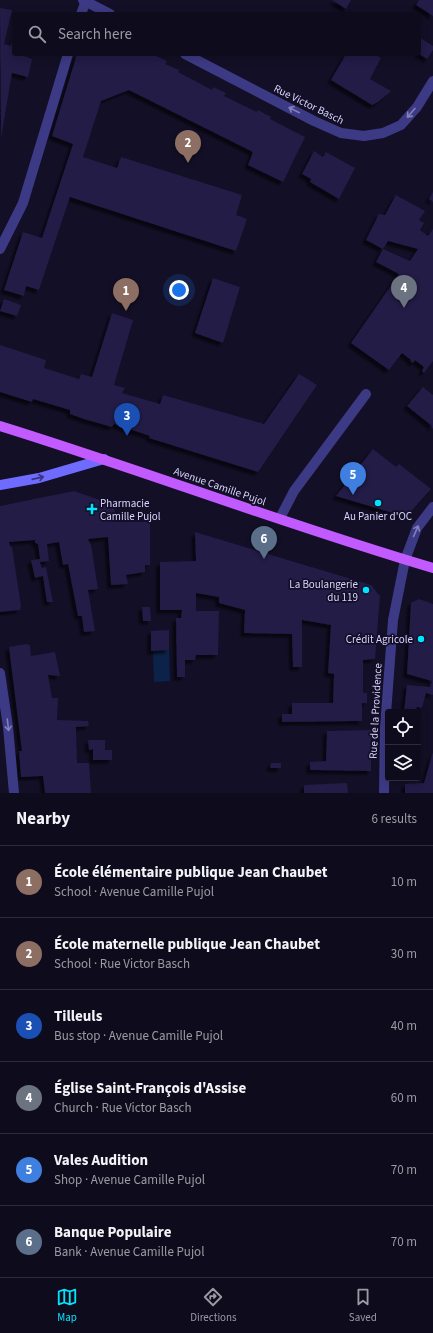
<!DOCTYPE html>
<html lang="en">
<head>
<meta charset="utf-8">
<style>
	body { margin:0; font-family:"Source Sans 3",sans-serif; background:#171425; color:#f1f3f6 }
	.controls { position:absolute; right:12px; bottom:12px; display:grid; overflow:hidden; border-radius:4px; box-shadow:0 2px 10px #0003 }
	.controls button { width:36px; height:36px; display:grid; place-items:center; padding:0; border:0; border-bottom:1px solid #2e2b3b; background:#0e0b1c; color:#f1f3f6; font:20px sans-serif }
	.you { position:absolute; left:179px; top:290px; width:14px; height:14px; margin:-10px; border:3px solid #fff; border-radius:50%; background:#1a73e8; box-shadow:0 0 0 6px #1a73e833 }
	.badge { display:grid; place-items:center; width:26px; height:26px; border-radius:50%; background:#00e5ff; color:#fff; font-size:13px; font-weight:700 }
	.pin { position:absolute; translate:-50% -33px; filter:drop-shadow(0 1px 2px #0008) }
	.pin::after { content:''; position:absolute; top:21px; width:14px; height:12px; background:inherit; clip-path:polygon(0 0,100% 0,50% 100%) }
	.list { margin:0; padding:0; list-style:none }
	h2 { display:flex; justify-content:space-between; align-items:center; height:52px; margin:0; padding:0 16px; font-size:17px }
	h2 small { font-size:13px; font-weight:400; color:#9b9ba3 }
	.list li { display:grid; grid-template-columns:26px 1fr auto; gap:12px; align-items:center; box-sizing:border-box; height:72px; padding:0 16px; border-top:1px solid #2e2b3b }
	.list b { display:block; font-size:15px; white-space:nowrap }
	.list p { margin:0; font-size:13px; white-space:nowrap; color:#9b9ba3 }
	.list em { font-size:13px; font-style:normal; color:#9b9ba3 }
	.icon { flex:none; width:22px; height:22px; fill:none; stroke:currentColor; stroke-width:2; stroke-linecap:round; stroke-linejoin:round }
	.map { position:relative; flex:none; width:433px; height:793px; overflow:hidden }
	.search { position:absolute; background:#0e0b1c; box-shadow:0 2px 10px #0003; left:12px; right:12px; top:12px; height:44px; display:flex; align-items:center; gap:10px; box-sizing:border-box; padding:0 14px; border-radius:4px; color:#9b9ba3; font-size:15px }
	.sheet { height:484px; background:#0e0b1c }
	nav { display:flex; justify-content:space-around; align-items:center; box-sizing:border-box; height:56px; border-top:1px solid #2e2b3b; background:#0e0b1c; font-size:11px; color:#9b9ba3 }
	nav a { display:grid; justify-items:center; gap:2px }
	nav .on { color:#00e5ff }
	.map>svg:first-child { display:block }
	.water { fill:#0c2248 }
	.building { fill:#241b47; filter:url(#shadow) }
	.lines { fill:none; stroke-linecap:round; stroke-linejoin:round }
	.service { stroke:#3d3a85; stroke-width:10 }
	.minor { stroke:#3d3a85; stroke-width:10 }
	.secondary { stroke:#6f6bff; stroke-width:10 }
	.primary { stroke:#c25bff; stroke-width:10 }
	.oneway { stroke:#837fbc }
	.oneway2 { stroke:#38347d }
	.poi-dot { fill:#00e5ff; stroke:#130f26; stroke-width:1.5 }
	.labels { text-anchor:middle; stroke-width:3.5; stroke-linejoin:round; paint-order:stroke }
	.street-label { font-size:11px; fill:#d9d4ff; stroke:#130f26 }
	.poi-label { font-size:11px; fill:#d9d4ff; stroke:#130f26; text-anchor:end }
</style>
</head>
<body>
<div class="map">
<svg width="433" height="793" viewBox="0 0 433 793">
	<defs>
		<filter id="shadow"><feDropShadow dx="-3.5" dy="3.5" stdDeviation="1" flood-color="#0009"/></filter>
	</defs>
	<rect width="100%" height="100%" fill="#130f26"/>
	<path class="water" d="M 169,650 L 170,681 L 154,682 L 153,651 Z"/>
	<g class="building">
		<path d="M 332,0 L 351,0 L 346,9 Z"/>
		<path d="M 419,0 L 433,0 L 433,16 L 416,5 Z"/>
		<path d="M 0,8 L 12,10 L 4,44 L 11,46 L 14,35 L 14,54 L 18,54 L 32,59 L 28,77 L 12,73 L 1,138 Z"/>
		<path d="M 419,37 L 433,46 L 433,50 L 427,59 L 419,54 Z"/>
		<path d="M 77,54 L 152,54 L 167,61 L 165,64 L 179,70 L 178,72 L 212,90 L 213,87 L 226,93 L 224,96 L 257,112 L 258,110 L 271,117 L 270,119 L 305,137 L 283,182 L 248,165 L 253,152 L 129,90 L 101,101 L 83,157 L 117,168 L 121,157 L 242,195 L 236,215 L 247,219 L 236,251 L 70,197 L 39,290 L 26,286 L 24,296 L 4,290 L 23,232 L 42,238 L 73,144 L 52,136 Z"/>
		<path d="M 346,54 L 375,54 L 381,58 L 370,79 L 391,91 L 389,93 L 378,102 L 372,105 L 331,80 Z"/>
		<path d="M 314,151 L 323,157 L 326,152 L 355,168 L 339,199 L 310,182 L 311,179 L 302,174 Z"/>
		<path d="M 433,192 L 433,202 L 429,199 Z"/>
		<path d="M 396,195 L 425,211 L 419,220 L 424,223 L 420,230 L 428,236 L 433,229 L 433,361 L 424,373 L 422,371 L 424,367 L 415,360 L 413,363 L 410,361 L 411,360 L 402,353 L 389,370 L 351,343 L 399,274 L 376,262 L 383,249 L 410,261 L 418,249 L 388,241 L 383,249 L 366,240 L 379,214 L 385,215 Z"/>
		<path d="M 213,278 L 240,287 L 223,343 L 195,333 Z"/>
		<path d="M 4,299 L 21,305 L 17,316 L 0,311 Z"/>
		<path d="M 112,313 L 133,320 L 114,385 L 125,388 L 122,393 L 160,404 L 163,395 L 264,424 L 299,374 L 317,385 L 258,472 L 149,438 L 150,436 L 114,424 L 112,427 L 84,419 L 70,414 L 70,410 L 33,399 L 32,402 L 0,392 L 0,345 L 46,360 L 44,368 L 79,379 L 81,374 L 92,377 Z"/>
		<path d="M 423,387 L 433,395 L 433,429 L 431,427 L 432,426 L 407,406 Z"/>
		<path d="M 373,449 L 396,467 L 399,464 L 431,489 L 406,517 L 336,496 Z"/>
		<path d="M 74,491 L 114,505 L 116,522 L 150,522 L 150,565 L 145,565 L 145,572 L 126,575 L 128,584 L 111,585 L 108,537 L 88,539 L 91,545 L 98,589 L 88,590 L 95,631 L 84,632 L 82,616 L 78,616 L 68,564 L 63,565 L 59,542 L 47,544 L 49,561 L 40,562 L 42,568 L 46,567 L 53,602 L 47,602 L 43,576 L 35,578 L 31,560 L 40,559 L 38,544 L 35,543 L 35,540 L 9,542 L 10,546 L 12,547 L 21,606 L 20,610 L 0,612 L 0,506 Z"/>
		<path d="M 195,532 L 371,585 L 380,596 L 375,659 L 363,660 L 363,693 L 367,693 L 367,703 L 362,703 L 362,721 L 282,722 L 282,714 L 292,714 L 292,703 L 333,703 L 334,674 L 328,673 L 331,625 L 302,620 L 302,667 L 293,667 L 292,634 L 244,633 L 245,610 L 219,603 L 219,597 L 196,593 L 196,611 L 219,611 L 218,655 L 196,655 L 195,660 L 185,660 L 185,677 L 177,677 L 176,618 L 181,618 L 182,610 L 160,610 L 160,562 L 196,561 Z"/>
		<path d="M 419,599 L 433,604 L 433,695 L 426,693 L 422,708 L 417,707 L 415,712 L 404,711 L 407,685 L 430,687 L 432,681 L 407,674 L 411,603 Z"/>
		<path d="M 142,607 L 150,607 L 151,621 L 143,621 Z"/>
		<path d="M 169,630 L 169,650 L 151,651 L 151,631 Z"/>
		<path d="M 27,644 L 30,645 L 31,656 L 55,652 L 60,676 L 48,675 L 52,698 L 58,698 L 57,720 L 88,721 L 89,726 L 76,727 L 77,763 L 89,763 L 91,793 L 45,793 L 43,776 L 21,777 L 19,751 L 22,751 L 9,647 Z"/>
		<path d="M 371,730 L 371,771 L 310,770 L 310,762 L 326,761 L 327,731 Z"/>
		<path d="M 88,740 L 105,740 L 105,750 L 112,750 L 112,760 L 93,760 L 93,749 L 89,750 Z"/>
		<path d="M 433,752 L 433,793 L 405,793 L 405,784 L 424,783 Z"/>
		<path d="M 271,763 L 281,763 L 281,768 L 270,768 Z"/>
		<path d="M 347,783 L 348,793 L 304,793 L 304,785 Z"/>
	</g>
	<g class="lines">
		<g class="service">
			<path d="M 81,14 L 86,1"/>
			<path d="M 0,249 L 23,203 L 68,54"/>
			<path d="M 280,518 L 294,491 L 366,394"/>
		</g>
		<g class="minor">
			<path d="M 83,0 L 110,14"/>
			<path d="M 185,54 L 314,121 L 341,133 L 364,136 L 383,133 L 401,125 L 417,107 L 433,81"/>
			<path d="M 0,673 L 8,727 L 14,793"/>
			<path d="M 384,793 L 385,727 L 393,620 L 405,560 L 417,528 L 433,507"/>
		</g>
		<path class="secondary" d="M 0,485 L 39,478 L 104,459"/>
		<path class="primary" d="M 0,426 C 145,471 287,525 433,568"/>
	</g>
	<defs><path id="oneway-shaft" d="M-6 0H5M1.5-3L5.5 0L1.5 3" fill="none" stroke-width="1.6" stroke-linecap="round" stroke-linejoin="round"/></defs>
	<g class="oneway">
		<use href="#oneway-shaft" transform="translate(294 110) rotate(-153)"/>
		<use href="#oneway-shaft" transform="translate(411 113) rotate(131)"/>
		<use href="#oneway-shaft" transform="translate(416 531) rotate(-66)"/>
		<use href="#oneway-shaft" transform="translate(8 725) rotate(83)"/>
	</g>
	<use class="oneway2" href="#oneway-shaft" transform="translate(38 478) rotate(-13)"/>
	<g class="poi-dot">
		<circle cx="378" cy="503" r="4"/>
		<path d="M90 503h4v4h4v4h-4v4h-4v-4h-4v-4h4z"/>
		<circle cx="366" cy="590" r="4"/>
		<circle cx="421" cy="639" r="4"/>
	</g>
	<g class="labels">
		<g class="street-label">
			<text transform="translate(309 104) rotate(26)" y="4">Rue Victor Basch</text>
			<text transform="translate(220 486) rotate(19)" y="4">Avenue Camille Pujol</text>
			<text transform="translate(375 711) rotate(-87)" y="4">Rue de la Providence</text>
		</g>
		<g class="poi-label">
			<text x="100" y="507" text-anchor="start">Pharmacie<tspan x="100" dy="13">Camille Pujol</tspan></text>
			<text x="378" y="520" text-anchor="middle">Au Panier d'OC</text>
			<text x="358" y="588">La Boulangerie<tspan x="358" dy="13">du 119</tspan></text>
			<text x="413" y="643">Crédit Agricole</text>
		</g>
	</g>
</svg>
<div class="controls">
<button><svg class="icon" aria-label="locate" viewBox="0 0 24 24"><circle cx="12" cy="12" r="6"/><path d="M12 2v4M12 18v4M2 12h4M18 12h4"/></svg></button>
<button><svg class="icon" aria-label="layers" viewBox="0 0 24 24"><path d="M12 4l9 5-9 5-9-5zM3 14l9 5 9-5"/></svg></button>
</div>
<div class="you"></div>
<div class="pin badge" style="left:126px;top:311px;background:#8d6e63">1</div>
<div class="pin badge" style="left:188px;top:163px;background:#8d6e63">2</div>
<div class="pin badge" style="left:127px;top:436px;background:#1a4fb4">3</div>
<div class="pin badge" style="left:404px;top:308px;background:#6b7280">4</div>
<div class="pin badge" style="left:353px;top:495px;background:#3f7fe0">5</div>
<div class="pin badge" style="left:264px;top:559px;background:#5c6f8a">6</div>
<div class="search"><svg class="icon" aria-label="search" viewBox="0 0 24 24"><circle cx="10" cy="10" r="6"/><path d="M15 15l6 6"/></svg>Search here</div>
</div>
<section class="sheet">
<h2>Nearby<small>6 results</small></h2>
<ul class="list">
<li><span class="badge" style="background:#8d6e63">1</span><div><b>École élémentaire publique Jean Chaubet</b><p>School · Avenue Camille Pujol</p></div><em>10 m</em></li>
<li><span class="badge" style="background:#8d6e63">2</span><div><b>École maternelle publique Jean Chaubet</b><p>School · Rue Victor Basch</p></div><em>30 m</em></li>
<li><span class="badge" style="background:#1a4fb4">3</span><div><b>Tilleuls</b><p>Bus stop · Avenue Camille Pujol</p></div><em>40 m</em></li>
<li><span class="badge" style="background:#6b7280">4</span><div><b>Église Saint-François d'Assise</b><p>Church · Rue Victor Basch</p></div><em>60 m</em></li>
<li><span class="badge" style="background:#3f7fe0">5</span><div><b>Vales Audition</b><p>Shop · Avenue Camille Pujol</p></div><em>70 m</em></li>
<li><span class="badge" style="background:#5c6f8a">6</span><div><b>Banque Populaire</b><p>Bank · Avenue Camille Pujol</p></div><em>70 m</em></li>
</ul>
</section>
<nav>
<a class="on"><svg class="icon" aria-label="map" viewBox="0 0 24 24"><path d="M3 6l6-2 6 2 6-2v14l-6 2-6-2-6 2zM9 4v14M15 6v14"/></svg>Map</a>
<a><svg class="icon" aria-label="directions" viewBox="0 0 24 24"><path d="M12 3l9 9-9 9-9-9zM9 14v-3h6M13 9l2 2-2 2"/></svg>Directions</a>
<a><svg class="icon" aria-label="saved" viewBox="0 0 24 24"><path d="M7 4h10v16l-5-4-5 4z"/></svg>Saved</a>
</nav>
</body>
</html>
